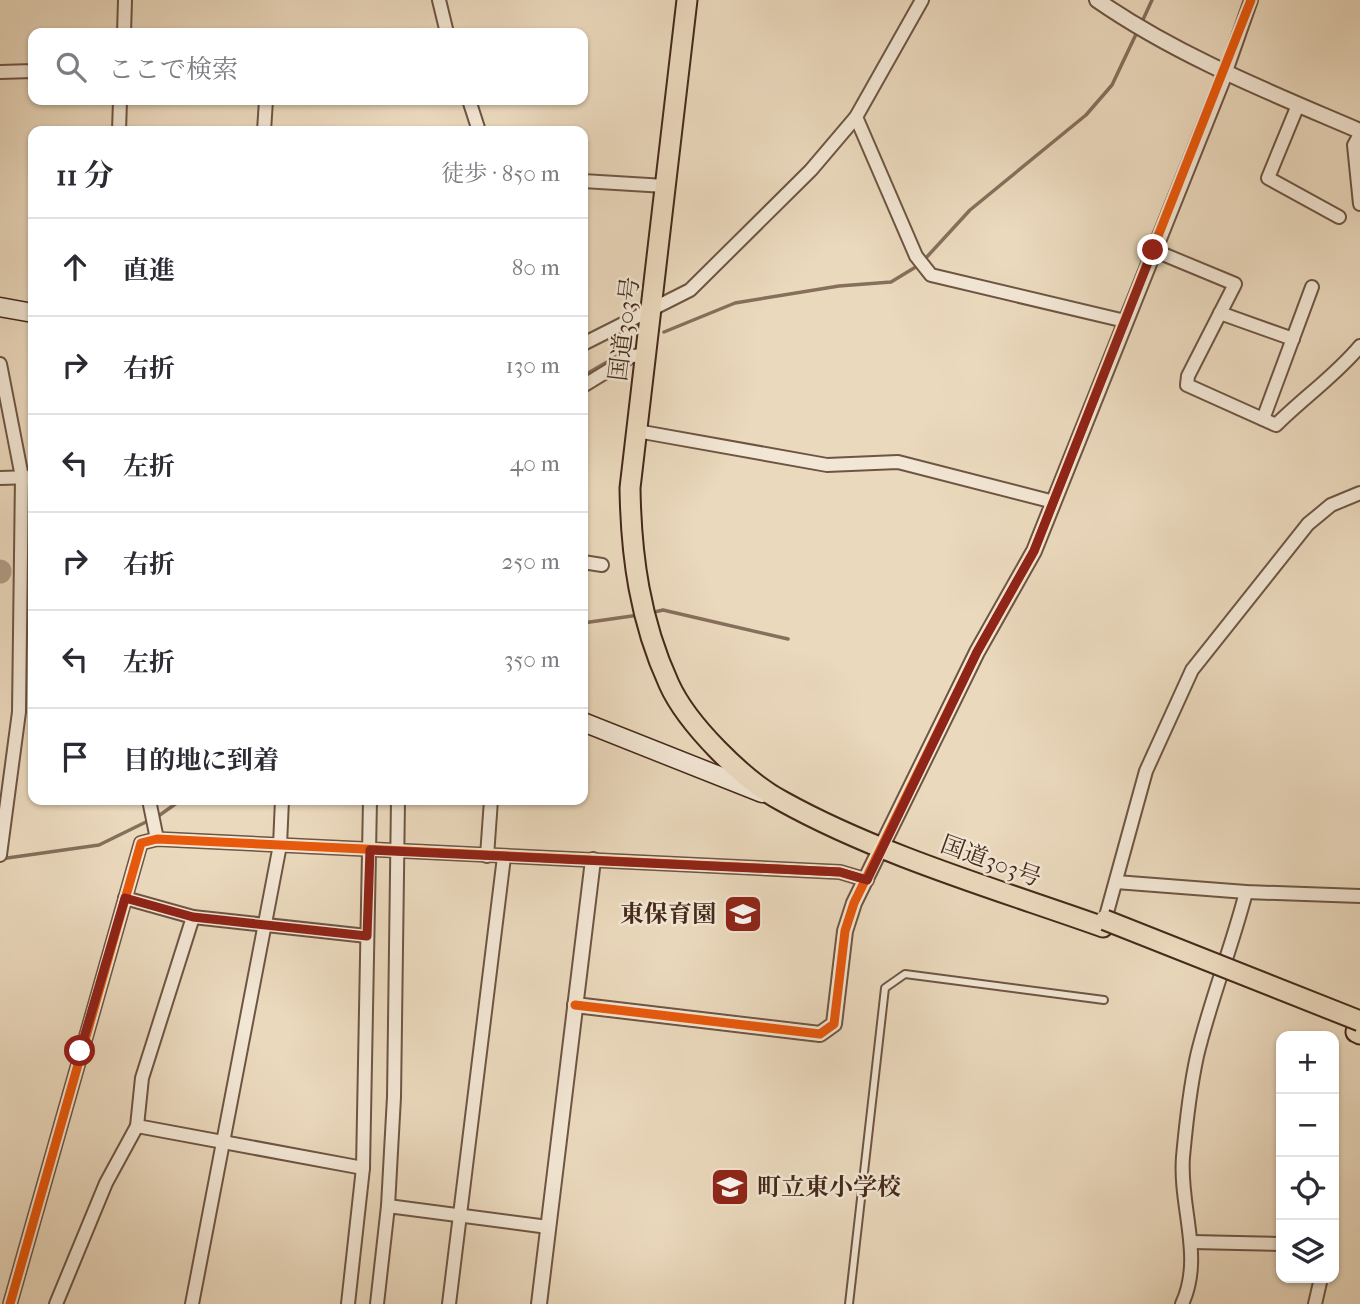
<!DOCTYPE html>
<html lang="ja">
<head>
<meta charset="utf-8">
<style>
	body { margin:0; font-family:"IM FELL French Canon","Noto Serif JP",serif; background:#f2f2f3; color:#2b2b33 }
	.controls { position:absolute; right:21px; bottom:21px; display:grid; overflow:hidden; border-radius:14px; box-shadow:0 2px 5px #0004 }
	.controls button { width:63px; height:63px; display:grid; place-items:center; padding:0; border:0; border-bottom:2px solid #e1e1e2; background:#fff; color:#2b2b33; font:35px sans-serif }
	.stop { position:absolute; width:21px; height:21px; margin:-16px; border:5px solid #8f2418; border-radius:50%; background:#fff }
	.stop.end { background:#8f2418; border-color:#fff; box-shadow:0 2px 7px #0008 }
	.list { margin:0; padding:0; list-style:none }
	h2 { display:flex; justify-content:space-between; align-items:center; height:91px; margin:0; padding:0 28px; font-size:30px }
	h2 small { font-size:23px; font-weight:400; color:#7c7c81 }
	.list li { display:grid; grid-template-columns:46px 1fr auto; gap:21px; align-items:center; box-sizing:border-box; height:98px; padding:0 28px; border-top:2px solid #e1e1e2 }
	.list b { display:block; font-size:26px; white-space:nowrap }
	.list em { font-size:23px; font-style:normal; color:#7c7c81 }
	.icon { flex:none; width:38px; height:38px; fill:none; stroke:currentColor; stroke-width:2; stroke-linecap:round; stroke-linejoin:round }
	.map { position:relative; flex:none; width:1360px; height:1304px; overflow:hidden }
	.search { position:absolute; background:#fff; box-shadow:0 2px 5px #0004; left:28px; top:28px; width:560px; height:77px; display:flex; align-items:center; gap:18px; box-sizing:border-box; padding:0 24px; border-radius:14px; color:#7c7c81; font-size:26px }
	.panel { position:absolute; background:#fff; box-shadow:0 2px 5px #0004; left:28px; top:126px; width:560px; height:679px; border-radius:14px }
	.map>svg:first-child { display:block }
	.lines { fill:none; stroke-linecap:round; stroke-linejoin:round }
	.stream { stroke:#866f5b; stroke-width:3.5 }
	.river { stroke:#b29d86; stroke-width:23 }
	.service-casing { stroke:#6e5543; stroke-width:10 }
	.minor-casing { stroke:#6e5543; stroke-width:16 }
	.tertiary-casing { stroke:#6e5543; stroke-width:18 }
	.secondary-casing { stroke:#44291a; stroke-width:21 }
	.trunk-casing { stroke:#44291a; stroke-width:23 }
	.service { stroke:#f2e6d4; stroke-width:6 }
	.minor { stroke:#f2e6d4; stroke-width:12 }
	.tertiary { stroke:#f2e6d4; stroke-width:14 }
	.secondary { stroke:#f2e6d4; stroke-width:18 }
	.trunk { stroke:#ebd9bd; stroke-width:19 }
	.trunk-bridge-casing { stroke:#44291a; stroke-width:23; stroke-linecap:butt }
	.trunk-bridge { stroke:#ebd9bd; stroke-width:19 }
	.cycleway-casing { stroke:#f2e6d4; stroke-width:13 }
	.cycleway { stroke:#e8590c; stroke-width:9 }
	.route { stroke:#8f2418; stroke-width:9 }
	.labels { text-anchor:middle; stroke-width:5; stroke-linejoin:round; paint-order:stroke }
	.street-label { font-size:24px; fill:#44291a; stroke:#f2e6d4 }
	.poi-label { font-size:24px; font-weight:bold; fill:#44291a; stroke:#f2e6d4; text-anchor:end }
</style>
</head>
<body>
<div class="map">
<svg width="1360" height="1304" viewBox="0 0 1360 1304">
	<rect width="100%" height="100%" fill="#ebd9bd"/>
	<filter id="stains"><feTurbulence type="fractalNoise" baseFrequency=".00286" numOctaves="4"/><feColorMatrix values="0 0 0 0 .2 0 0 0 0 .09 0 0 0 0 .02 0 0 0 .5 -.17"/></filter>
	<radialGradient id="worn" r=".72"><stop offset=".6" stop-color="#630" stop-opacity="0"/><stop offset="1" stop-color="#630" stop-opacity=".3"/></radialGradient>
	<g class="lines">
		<g class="stream">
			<path d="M 1141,24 L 1152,0"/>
			<path d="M 924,260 L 970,210 L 1086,115 L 1112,85 L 1138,30"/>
			<path d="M 664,332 L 735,303 L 839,286 L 891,282 L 919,265"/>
			<path d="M 583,376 L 629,349"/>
			<path d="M 650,613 L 663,610 L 788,639"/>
			<path d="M 583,623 L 639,615"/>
			<path d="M 157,817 L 181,800"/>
			<path d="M 0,859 L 99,845 L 150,820"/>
		</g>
		<path class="river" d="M 0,571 L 0,572"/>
		<g class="service-casing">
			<path id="service" d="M 849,1304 L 885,988 L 905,974 L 1104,1000"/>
		</g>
		<g class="minor-casing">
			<g id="minor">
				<path d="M 439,0 L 447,33"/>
				<path d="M 124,33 L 125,0"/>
				<path d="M 0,72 L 33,71"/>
				<path d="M 1225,74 L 1251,0"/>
				<path d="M 469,100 L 479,131"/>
				<path d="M 1298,105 L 1268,178 L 1339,217"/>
				<path d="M 856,117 L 916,256 L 931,275 L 1125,321"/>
				<path d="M 119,131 L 120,100"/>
				<path d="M 264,131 L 266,100"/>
				<path d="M 1360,134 L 1354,145 L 1360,204"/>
				<path d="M 583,181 L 665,186"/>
				<path d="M 1153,250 L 1235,284 L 1188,376 L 1187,385 L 1276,425 C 1303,398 1336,375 1360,346"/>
				<path d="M 1220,313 L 1293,339"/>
				<path d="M 583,344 L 690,290 L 811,170 L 856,117 L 922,0"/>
				<path d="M 0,364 L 22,477 L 19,712 L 0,855"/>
				<path d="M 583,386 L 632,356 L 646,355"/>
				<path d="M 1263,419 L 1312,287"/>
				<path d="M 637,431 L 827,465 L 898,462 L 1054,502"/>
				<path d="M 0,478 L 33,477"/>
				<path d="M 583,562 L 602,565"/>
				<path d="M 149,800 L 157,839"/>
				<path d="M 487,856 L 491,800"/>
				<path d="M 1116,882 L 1246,892 L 1360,896"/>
				<path d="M 125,898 L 193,917 L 367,936"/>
				<path d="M 1103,927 L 1146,771 L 1192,670 L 1308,524 L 1331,505 L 1360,493"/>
				<path d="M 137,1126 L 363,1168"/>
				<path d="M 388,1206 L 394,1097 L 398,800"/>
				<path d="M 1192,1242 L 1281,1244"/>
				<path d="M 10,1304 L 141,843 L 157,839 L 840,872 L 867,880"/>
				<path d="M 56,1304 L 106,1183 L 137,1126 L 142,1078 L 193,917"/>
				<path d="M 192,1304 L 280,845 L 282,800"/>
				<path d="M 348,1304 L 363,1168 L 370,800"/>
				<path d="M 377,1304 L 388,1206 L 548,1227"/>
				<path d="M 449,1304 L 504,857"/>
				<path d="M 1182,1304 C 1204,1257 1179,1207 1183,1157 C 1186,1124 1190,1088 1197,1056 C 1210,1001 1232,947 1246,892"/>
				<path d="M 1315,1304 L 1321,1278"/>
			</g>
		</g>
		<g class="tertiary-casing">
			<g id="tertiary">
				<path d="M 1097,0 C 1178,56 1269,92 1360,131"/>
				<path d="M 575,1005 L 820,1034 L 834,1024 L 845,931 L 854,903 L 977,652 L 1034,551 L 1225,74"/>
				<path d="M 539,1304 L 593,860"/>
			</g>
		</g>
		<g class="secondary-casing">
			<g id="secondary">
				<path d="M 0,307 L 33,313"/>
				<path d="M 583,722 L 762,793"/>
			</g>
		</g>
		<g class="trunk-casing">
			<g id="trunk">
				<path d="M 687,0 L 630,488 C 631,556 640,621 669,684 C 687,724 743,780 782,801 C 879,855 999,890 1103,927"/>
				<path d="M 1356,1032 L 1360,1034"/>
			</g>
		</g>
		<use href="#service" class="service"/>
		<use href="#minor" class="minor"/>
		<use href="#tertiary" class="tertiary"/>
		<use href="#secondary" class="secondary"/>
		<use href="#trunk" class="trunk"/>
		<g class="trunk-bridge-casing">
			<path id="trunk-bridge" d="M 1105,920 L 1360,1021"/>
		</g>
		<use href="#trunk-bridge" class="trunk-bridge"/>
		<g class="cycleway-casing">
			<g id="cycleway">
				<path d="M 575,1005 L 820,1034 L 834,1024 L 845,931 L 854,903 L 977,652 L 1034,551 L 1251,0"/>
				<path d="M 10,1304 L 141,843 L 157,839 L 840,872 L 867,880"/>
			</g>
		</g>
		<use href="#cycleway" class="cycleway"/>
	</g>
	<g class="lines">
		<path class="route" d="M 80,1051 L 125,898 L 193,917 L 367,936 L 370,850 L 840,872 L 867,880 L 977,652 L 1034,551 L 1153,250"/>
	</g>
	<defs>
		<g id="school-square" transform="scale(2.0125)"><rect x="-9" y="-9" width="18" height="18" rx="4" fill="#8f2418" stroke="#f2e6d4"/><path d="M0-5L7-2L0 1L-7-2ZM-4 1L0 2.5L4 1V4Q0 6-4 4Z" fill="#fff"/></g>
	</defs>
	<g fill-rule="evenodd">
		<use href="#school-square" x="743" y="914"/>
		<use href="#school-square" x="730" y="1187"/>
	</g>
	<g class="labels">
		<g class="street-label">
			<text transform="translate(624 329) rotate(-83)" y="8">国道303号</text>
			<text transform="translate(991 861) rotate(20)" y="8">国道303号</text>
		</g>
		<g class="poi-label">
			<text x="716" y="922">東保育園</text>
			<text x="757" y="1195" text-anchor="start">町立東小学校</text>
		</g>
	</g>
	<rect width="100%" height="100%" filter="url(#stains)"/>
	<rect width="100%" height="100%" fill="url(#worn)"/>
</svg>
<div class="controls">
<button>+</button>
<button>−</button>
<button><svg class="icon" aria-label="locate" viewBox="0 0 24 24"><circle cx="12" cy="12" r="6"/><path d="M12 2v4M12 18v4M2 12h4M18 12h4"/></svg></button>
<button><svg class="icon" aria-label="layers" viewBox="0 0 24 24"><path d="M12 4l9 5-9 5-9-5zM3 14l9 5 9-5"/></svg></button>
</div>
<div class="stop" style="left:80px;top:1051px"></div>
<div class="stop end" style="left:1153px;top:250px"></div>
<div class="search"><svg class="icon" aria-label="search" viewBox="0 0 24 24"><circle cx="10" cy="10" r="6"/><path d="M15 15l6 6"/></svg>ここで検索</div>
<section class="panel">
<h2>11 分<small>徒歩 · 850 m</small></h2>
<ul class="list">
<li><svg class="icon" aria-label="ahead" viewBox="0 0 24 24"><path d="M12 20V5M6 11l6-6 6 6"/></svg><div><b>直進</b></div><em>80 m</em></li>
<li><svg class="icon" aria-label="right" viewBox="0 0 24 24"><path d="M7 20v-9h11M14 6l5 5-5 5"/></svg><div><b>右折</b></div><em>130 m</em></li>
<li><svg class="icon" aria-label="left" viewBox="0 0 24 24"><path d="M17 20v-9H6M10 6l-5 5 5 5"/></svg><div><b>左折</b></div><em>40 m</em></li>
<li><svg class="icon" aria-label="right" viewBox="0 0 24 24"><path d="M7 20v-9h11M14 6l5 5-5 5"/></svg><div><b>右折</b></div><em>250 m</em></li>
<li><svg class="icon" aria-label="left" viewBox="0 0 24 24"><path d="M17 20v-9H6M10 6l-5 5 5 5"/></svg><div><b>左折</b></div><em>350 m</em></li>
<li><svg class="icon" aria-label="arrive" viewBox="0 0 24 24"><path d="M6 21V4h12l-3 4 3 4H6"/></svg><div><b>目的地に到着</b></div></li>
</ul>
</section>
</div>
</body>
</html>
